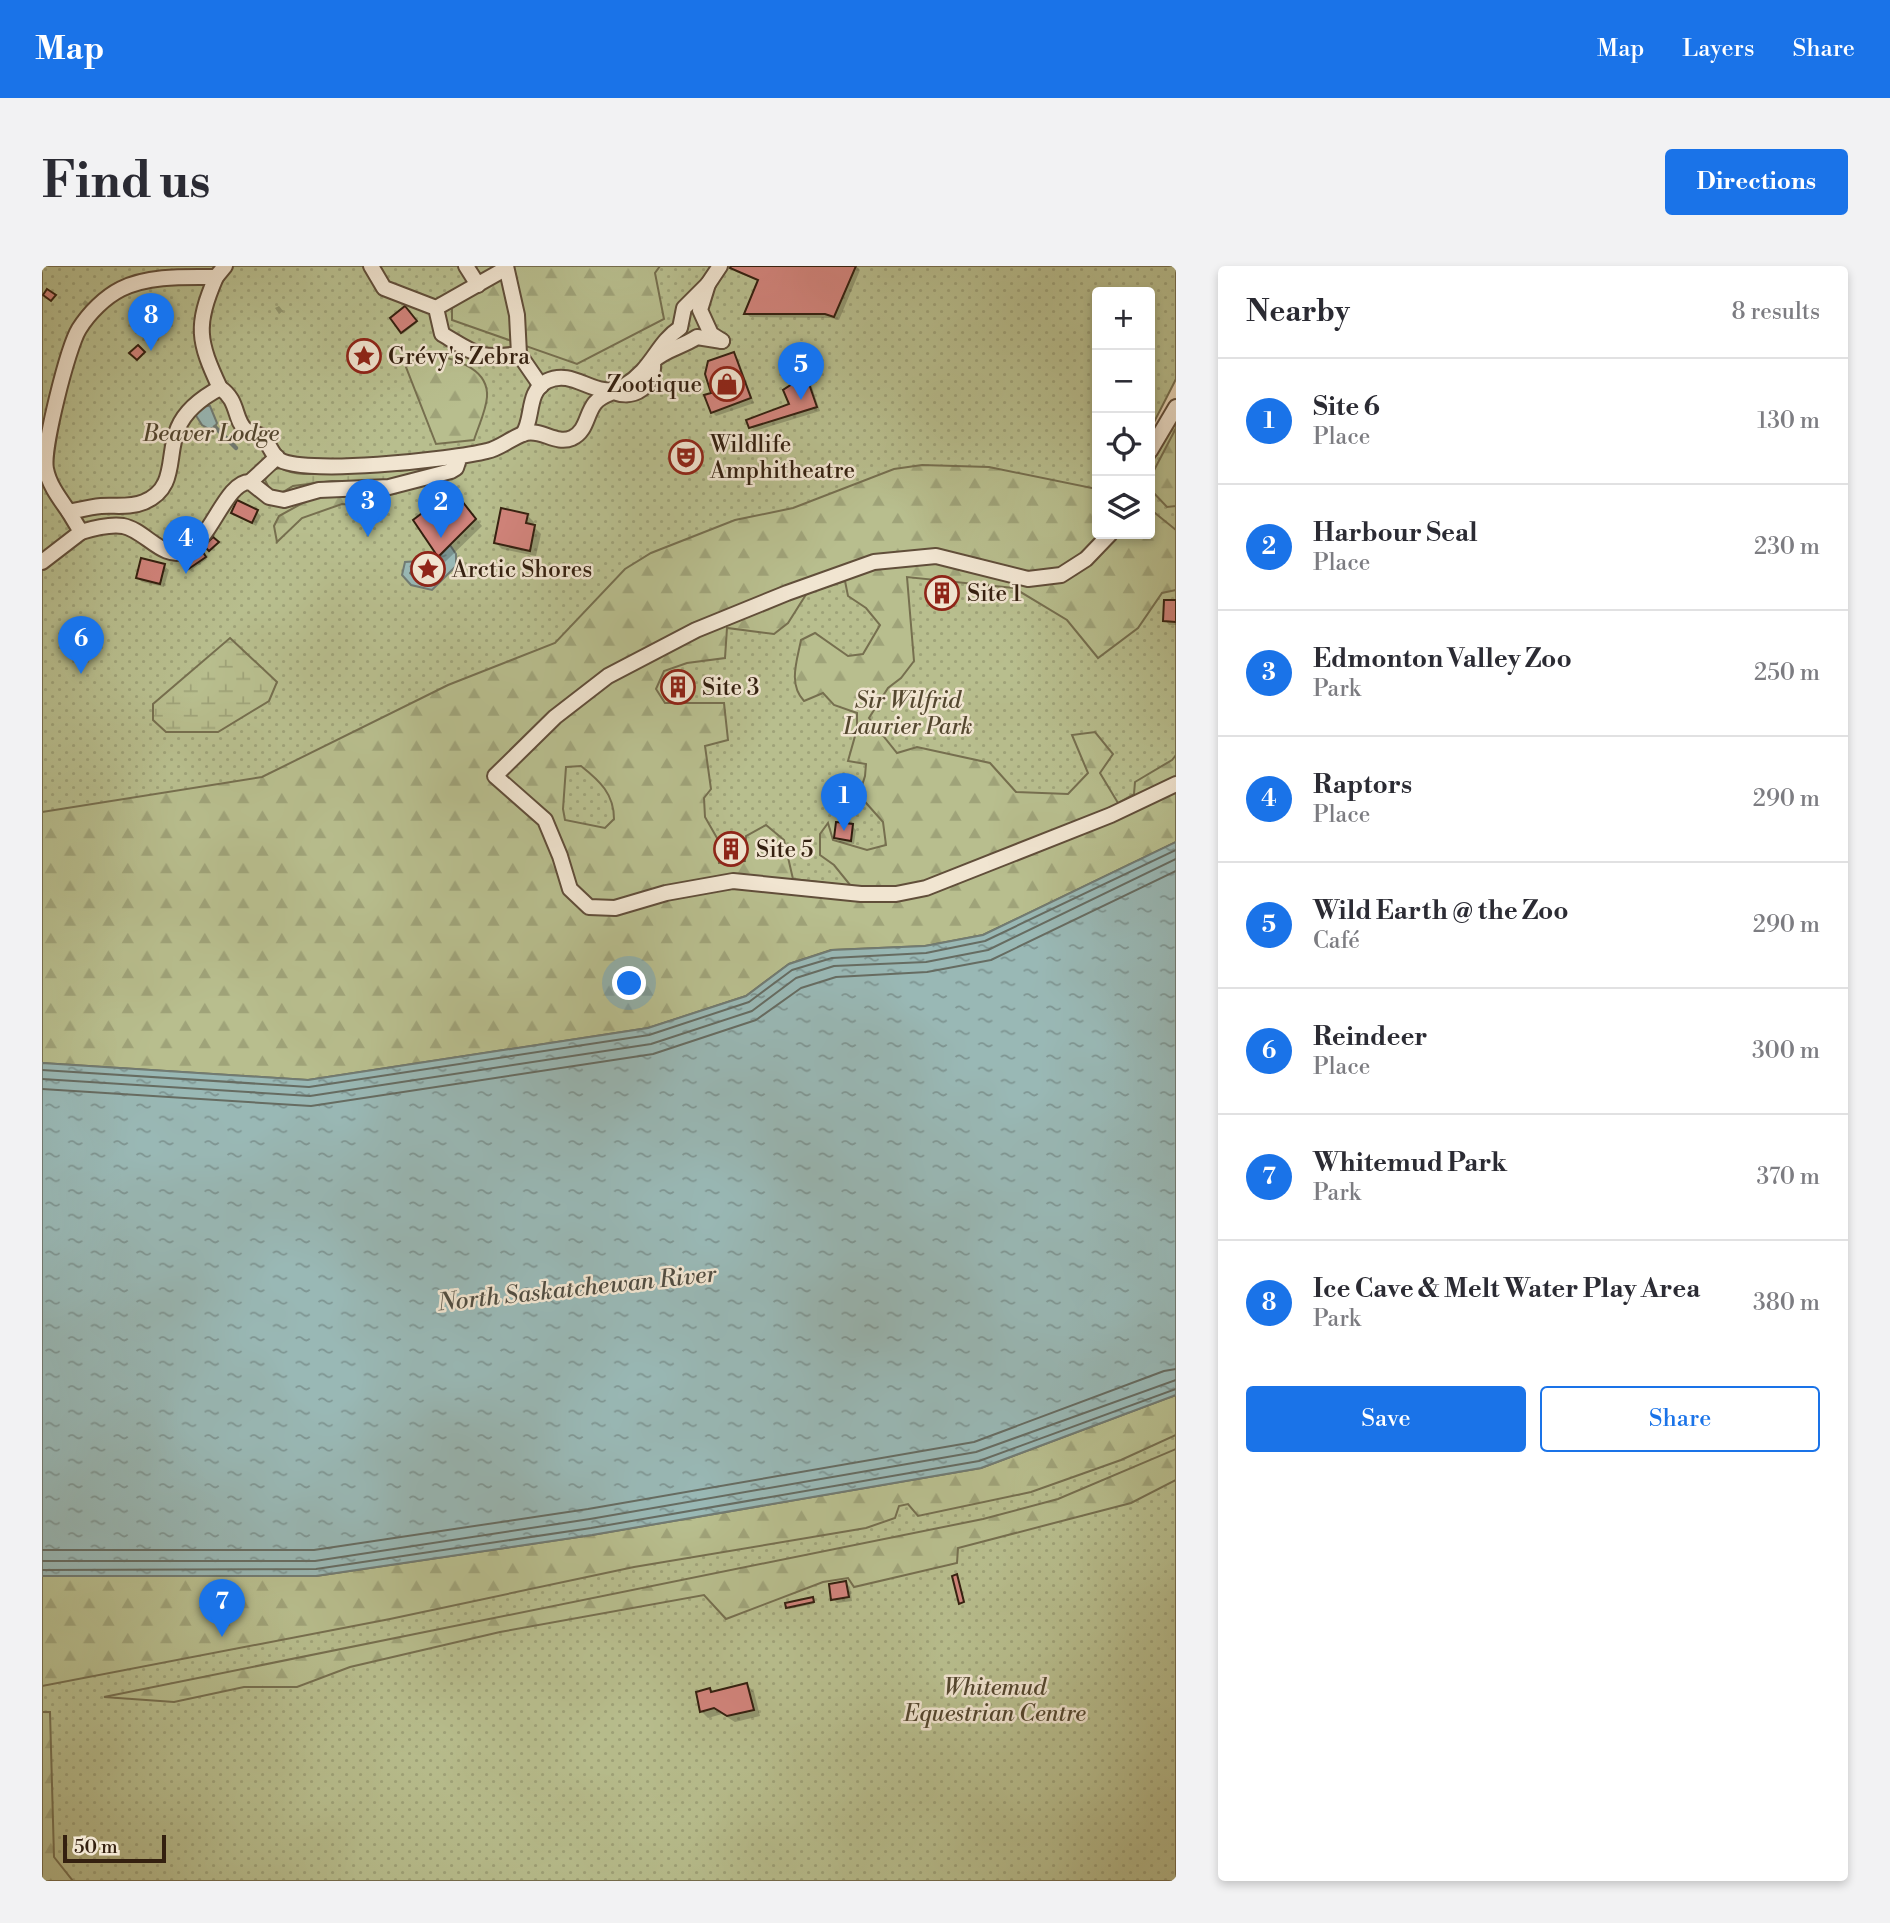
<!DOCTYPE html>
<html lang="en">
<head>
<meta charset="utf-8">
<style>
	body { margin:0; font-family:"Libre Bodoni",serif; background:#f2f2f3; color:#2b2b33 }
	.controls { position:absolute; right:21px; top:21px; display:grid; overflow:hidden; border-radius:7px; box-shadow:0 4px 10px #0003 }
	.controls button { width:63px; height:63px; display:grid; place-items:center; padding:0; border:0; border-bottom:2px solid #e1e1e2; background:#fff; color:#2b2b33; font:35px sans-serif }
	.scale { position:absolute; left:21px; bottom:18px; width:103px; box-sizing:border-box; padding-left:7px; border:4px solid #342010; border-top:0; font-size:19px; line-height:24px; white-space:nowrap; color:#342010; -webkit-text-stroke:5px #f1e5d1; paint-order:stroke }
	.you { position:absolute; left:588px; top:718px; width:24px; height:24px; margin:-18px; border:5px solid #fff; border-radius:50%; background:#1a73e8; box-shadow:0 0 0 10px #1a73e833 }
	.badge { display:grid; place-items:center; width:46px; height:46px; border-radius:50%; background:#1a73e8; color:#fff; font-size:23px; font-weight:700 }
	.pin { position:absolute; translate:-50% -58px; filter:drop-shadow(0 2px 4px #0008) }
	.pin::after { content:''; position:absolute; top:37px; width:24px; height:21px; background:inherit; clip-path:polygon(0 0,100% 0,50% 100%) }
	.list { margin:0; padding:0; list-style:none }
	h2 { display:flex; justify-content:space-between; align-items:center; height:91px; margin:0; padding:0 28px; font-size:30px }
	h2 small { font-size:23px; font-weight:400; color:#7c7c81 }
	.list li { display:grid; grid-template-columns:46px 1fr auto; gap:21px; align-items:center; box-sizing:border-box; height:126px; padding:0 28px; border-top:2px solid #e1e1e2 }
	.list b { display:block; font-size:26px; white-space:nowrap }
	.list p { margin:0; font-size:23px; white-space:nowrap; color:#7c7c81 }
	.list em { font-size:23px; font-style:normal; color:#7c7c81 }
	.actions { display:flex; gap:14px; padding:21px 28px }
	.actions a { flex:1; padding:16px 0; border:2px solid #1a73e8; border-radius:7px; text-align:center; font-size:24px; color:#1a73e8 }
	.actions .main { background:#1a73e8; color:#fff }
	.icon { flex:none; width:38px; height:38px; fill:none; stroke:currentColor; stroke-width:2; stroke-linecap:round; stroke-linejoin:round }
	.map { position:relative; flex:none; width:1134px; height:1615px; overflow:hidden; border-radius:7px }
	header { display:flex; align-items:center; gap:42px; box-sizing:border-box; height:98px; padding:0 35px; background:#1a73e8; color:#fff }
	header strong { font-size:33px }
	nav { display:flex; gap:38px; margin-inline-start:auto; font-size:24px }
	.intro { display:flex; align-items:center; justify-content:space-between; box-sizing:border-box; height:168px; padding:0 42px }
	h1 { margin:0; font-size:49px }
	.button { padding:18px 32px; border-radius:7px; background:#1a73e8; color:#fff; font-size:24px; font-weight:700 }
	main { display:flex; gap:42px; padding:0 42px }
	aside { flex:1; background:#fff; border-radius:7px; box-shadow:0 4px 10px #0003 }
	.map>svg:first-child { display:block }
	.grass { fill:url(#grass-dots); stroke:#766f4f; stroke-width:2 }
	.forest { fill:url(#forest-firs); stroke:#766f4f; stroke-width:2; fill-rule:evenodd }
	.wetland { fill:url(#wetland-marsh); stroke:#766f4f; stroke-width:2 }
	.water { fill:url(#water-ripples); stroke:#717b73; stroke-width:2 }
	.shadow { fill:#0003 }
	.lines { fill:none; stroke-linecap:round; stroke-linejoin:round }
	.shore { stroke:#666c62; stroke-width:2 }
	.stream { stroke:#717b73; stroke-width:4.5 }
	.building { fill:#d2847c; stroke:#342010; stroke-width:2 }
	.street-casing { stroke:#614e3a; stroke-width:18 }
	.street { stroke:#f1e5d1; stroke-width:14 }
	.labels { text-anchor:middle; stroke-width:5; stroke-linejoin:round; paint-order:stroke }
	.poi-label { font-size:23px; fill:#342010; stroke:#f1e5d1; text-anchor:start }
	.park-label { font-size:23px; font-style:italic; fill:#554830; stroke:#f1e5d1 }
	.water-label { font-size:24px; font-style:italic; fill:#524e42; stroke:#f1e5d1 }
</style>
</head>
<body>
<header>
<strong>Map</strong>
<nav><a>Map</a><a>Layers</a><a>Share</a></nav>
</header>
<div class="intro"><h1>Find us</h1><a class="button">Directions</a></div>
<main>
<div class="map">
<svg width="1134" height="1615" viewBox="0 0 1134 1615">
	<defs>
		<pattern id="grass-dots" width="8" height="8" patternUnits="userSpaceOnUse" patternTransform="scale(1.75)"><rect width="8" height="8" fill="#b8be8e"/><path d="M2 2h.1M6 6h.1" fill="none" stroke="#9fa379" stroke-width="1.8" stroke-linecap="round"/></pattern>
		<pattern id="forest-firs" width="22" height="20" patternUnits="userSpaceOnUse" patternTransform="scale(1.75)"><rect width="22" height="20" fill="#b8be8e"/><path d="M5 1l3.5 6h-7zM16 11l3.5 6h-7z" fill="#9fa379"/></pattern>
		<pattern id="wetland-marsh" width="20" height="14" patternUnits="userSpaceOnUse" patternTransform="scale(1.75)"><rect width="20" height="14" fill="#b8be8e"/><path d="M1 5h8M5 5V1M11 12h8M15 12V8" fill="none" stroke="#9fa379"/></pattern>
		<pattern id="water-ripples" width="26" height="14" patternUnits="userSpaceOnUse" patternTransform="scale(1.75)"><rect width="26" height="14" fill="#99b8b5"/><path d="M2 4q2-2 4 0t4 0M15 11q2-2 4 0t4 0" fill="none" stroke="#7e9592"/></pattern>
	</defs>
	<rect width="100%" height="100%" fill="#e9d7b8"/>
	<filter id="stains"><feTurbulence type="fractalNoise" baseFrequency=".00286" numOctaves="4"/><feColorMatrix values="0 0 0 0 .2 0 0 0 0 .09 0 0 0 0 .02 0 0 0 .5 -.17"/></filter>
	<radialGradient id="worn" r=".72"><stop offset=".6" stop-color="#630" stop-opacity="0"/><stop offset="1" stop-color="#630" stop-opacity=".3"/></radialGradient>
	<g class="grass">
		<path d="M 0,0 L 1134,0 L 1134,113 L 1108,164 L 1108,26 L 1055,26 L 1055,268 L 1108,268 L 1108,200 L 1134,155 L 1134,576 L 883,680 L 704,730 L 0,797 Z"/>
		<path d="M 1134,1129 L 1134,1615 L 0,1615 L 0,1310 L 274,1310 L 939,1202 Z"/>
	</g>
	<g class="forest">
		<path d="M 434,0 L 618,0 L 613,7 L 622,53 L 535,98 L 410,54 L 410,42 L 438,23 Z"/>
		<path d="M 383,85 C 407,93 447,99 445,131 C 444,145 436,161 432,174 L 394,178 L 364,101 Z"/>
		<path d="M 1134,162 L 1134,240 L 1125,241 L 1108,223 L 1108,212 Z"/>
		<path d="M 880,199 L 947,201 L 1055,223 L 1055,268 L 1108,268 L 1108,243 L 1134,264 L 1134,324 L 1120,327 L 1096,362 L 1056,392 L 1025,354 L 972,322 L 865,311 L 872,395 L 859,412 L 846,422 L 827,452 L 855,487 L 875,481 L 948,497 L 974,526 L 1026,528 L 1046,507 L 1030,469 L 1053,466 L 1071,488 L 1058,507 L 1076,537 L 1092,528 L 1093,516 L 1130,494 L 1134,489 L 1134,576 L 941,669 L 883,680 L 789,684 L 747,698 L 704,730 L 606,762 L 266,814 L 0,797 L 0,546 L 220,511 L 406,419 L 513,377 L 583,303 L 609,287 L 693,254 L 751,242 L 852,203 ZM 803,315 L 806,330 L 824,342 L 838,359 L 821,388 L 806,390 L 773,367 L 759,374 C 755,395 746,418 762,435 L 781,427 L 792,439 L 815,447 L 815,463 L 806,495 L 824,498 L 823,510 L 817,529 L 841,556 L 844,579 L 825,584 L 791,574 L 786,557 L 778,568 L 778,589 L 792,599 L 809,620 L 751,613 L 742,574 L 724,559 L 704,570 L 703,595 L 677,597 L 675,572 L 663,551 L 662,532 L 669,523 L 663,480 L 686,474 L 682,437 L 623,437 L 614,423 L 622,405 L 645,397 L 683,392 L 685,362 L 732,368 L 746,357 L 765,327 ZM 539,500 C 558,515 572,528 572,553 L 563,562 L 523,554 L 521,543 L 524,501 Z"/>
		<path d="M 279,227 L 302,229 L 312,235 L 310,239 L 300,238 L 260,252 L 235,276 L 232,260 L 237,250 Z"/>
		<path d="M 1134,1129 L 1134,1169 L 1079,1194 L 989,1226 L 876,1250 L 866,1238 L 857,1240 L 853,1252 L 824,1262 L 592,1301 L 348,1353 L 0,1420 L 0,1310 L 274,1310 L 550,1269 L 939,1202 Z"/>
		<path d="M 1134,1183 L 1134,1214 L 1089,1237 L 916,1282 L 915,1297 L 812,1321 L 806,1312 L 781,1316 L 684,1353 L 662,1329 L 458,1366 L 308,1401 L 255,1421 L 202,1421 L 132,1436 L 62,1431 L 941,1253 L 1016,1233 Z"/>
		<path d="M 0,1446 L 8,1446 L 12,1591 L 31,1615 L 0,1615 Z"/>
	</g>
	<g class="wetland">
		<path d="M 404,194 L 403,200 L 345,217 L 290,215 L 251,220 L 241,226 L 235,227 L 228,224 L 223,214 L 230,204 L 238,202 C 254,211 272,208 290,206 L 292,203 L 358,205 Z"/>
		<path d="M 188,372 L 235,416 L 227,435 L 176,466 L 124,466 L 111,454 L 111,438 Z"/>
	</g>
	<g class="water">
		<path d="M 161,140 L 168,140 L 175,157 L 173,161 L 167,163 L 160,159 L 153,148 Z"/>
		<path d="M 408,279 L 414,288 L 414,300 L 390,324 L 369,319 L 360,309 L 363,296 L 394,294 Z"/>
		<path d="M 1134,576 L 1134,1129 L 939,1202 L 550,1269 L 274,1310 L 0,1310 L 0,797 L 266,814 L 606,762 L 704,730 L 747,698 L 790,684 L 883,680 L 941,669 Z"/>
	</g>
	<g class="shadow">
		<path d="M 690,0 L 814,0 L 818,4 L 797,54 L 789,52 L 708,51 L 704,47 L 717,15 L 694,6 Z"/>
		<path d="M 43,34 L 50,40 L 48,43 L 40,38 Z"/>
		<path d="M 237,40 L 241,45 L 237,48 L 233,42 Z"/>
		<path d="M 363,42 L 375,57 L 362,67 L 350,52 Z"/>
		<path d="M 691,88 L 696,93 L 712,137 L 674,150 L 670,146 L 672,128 Z"/>
		<path d="M 764,111 L 768,115 L 778,145 L 713,165 L 709,161 L 749,139 Z"/>
		<path d="M 420,235 L 440,260 L 403,296 L 397,289 Z"/>
		<path d="M 215,246 L 219,250 L 214,260 L 191,247 Z"/>
		<path d="M 485,249 L 492,256 L 491,260 L 499,268 L 494,290 L 460,283 L 453,276 Z"/>
		<path d="M 157,284 L 165,293 L 148,305 L 141,295 Z"/>
		<path d="M 122,300 L 127,304 L 122,321 L 100,316 L 96,312 Z"/>
		<path d="M 909,319 L 914,323 L 913,341 L 896,340 L 892,336 Z"/>
		<path d="M 1134,336 L 1134,359 L 1127,359 L 1123,354 Z"/>
		<path d="M 648,418 L 652,422 L 645,437 L 625,425 Z"/>
		<path d="M 810,560 L 814,564 L 812,578 L 798,576 L 794,572 Z"/>
		<path d="M 697,574 L 702,578 L 703,596 L 686,597 L 682,592 Z"/>
		<path d="M 804,1317 L 808,1321 L 810,1335 L 795,1337 L 791,1333 Z"/>
		<path d="M 772,1335 L 772,1338 L 747,1343 L 746,1341 Z"/>
		<path d="M 705,1419 L 712,1426 L 718,1450 L 693,1456 L 680,1448 L 666,1452 L 659,1445 L 668,1424 L 671,1427 Z"/>
	</g>
	<g class="lines">
		<g class="shore">
			<path d="M 397,300 L 400,306 L 388,316 L 373,312 L 368,307 L 371,303 Z"/>
			<path d="M 0,804 L 267,821 L 607,769 L 707,736 L 750,704 L 790,692 L 884,687 L 943,675 L 1134,584"/>
			<path d="M 0,813 L 268,830 L 609,778 L 710,745 L 754,712 L 792,700 L 884,696 L 946,684 L 1134,593"/>
			<path d="M 0,823 L 269,840 L 611,788 L 714,754 L 759,722 L 794,711 L 885,706 L 949,694 L 1134,605"/>
			<path d="M 0,1284 L 272,1284 L 546,1243 L 932,1176 L 1122,1105 L 1134,1103"/>
			<path d="M 0,1295 L 273,1295 L 548,1253 L 934,1186 L 1134,1114"/>
			<path d="M 0,1304 L 274,1303 L 549,1262 L 937,1195 L 1134,1123"/>
		</g>
		<path class="stream" d="M 173,161 L 194,182"/>
	</g>
	<g class="building">
		<path d="M 689,0 L 814,0 L 792,51 L 783,48 L 702,48 L 716,14 L 688,2 Z"/>
		<path d="M 5,23 L 14,29 L 9,35 L 1,29 Z"/>
		<path d="M 363,40 L 375,55 L 359,67 L 348,52 Z"/>
		<path d="M 96,79 L 103,86 L 95,94 L 87,87 Z"/>
		<path d="M 692,86 L 709,132 L 669,147 L 662,129 L 669,127 L 663,108 L 666,95 Z"/>
		<path d="M 764,109 L 775,141 L 707,162 L 704,154 L 747,138 L 741,124 Z"/>
		<path d="M 413,226 L 434,253 L 396,291 L 371,254 L 405,228 L 407,230 Z"/>
		<path d="M 195,234 L 216,244 L 210,257 L 189,247 Z"/>
		<path d="M 459,242 L 486,248 L 484,257 L 493,259 L 488,285 L 452,277 Z"/>
		<path d="M 171,271 L 177,276 L 167,285 L 162,280 Z"/>
		<path d="M 158,281 L 164,291 L 145,304 L 138,295 Z"/>
		<path d="M 99,292 L 123,298 L 118,318 L 94,312 Z"/>
		<path d="M 891,316 L 910,317 L 909,337 L 890,337 Z"/>
		<path d="M 1122,334 L 1134,334 L 1134,356 L 1121,355 Z"/>
		<path d="M 631,408 L 649,416 L 641,434 L 622,425 Z"/>
		<path d="M 794,556 L 811,558 L 809,575 L 792,572 Z"/>
		<path d="M 698,572 L 699,592 L 680,593 L 679,573 Z"/>
		<path d="M 915,1308 L 922,1336 L 917,1338 L 910,1310 Z"/>
		<path d="M 804,1315 L 807,1331 L 789,1334 L 787,1318 Z"/>
		<path d="M 771,1331 L 772,1336 L 744,1342 L 743,1337 Z"/>
		<path d="M 705,1417 L 712,1444 L 685,1450 L 672,1442 L 658,1446 L 654,1426 L 668,1422 L 669,1426 Z"/>
	</g>
	<g class="lines">
		<g class="street-casing">
			<g id="street">
				<path d="M 329,0 L 342,22 L 394,42 L 400,68 C 434,88 437,94 477,88 L 499,120"/>
				<path d="M 424,0 L 436,19"/>
				<path d="M 464,0 L 475,49 L 477,88"/>
				<path d="M 174,11 C 153,60 156,75 178,122"/>
				<path d="M 666,18 L 678,0"/>
				<path d="M 394,42 L 463,3"/>
				<path d="M 481,168 C 492,152 484,126 505,115 C 533,101 554,136 582,120 C 611,103 614,78 638,62 L 642,42 L 666,18 L 658,44 L 669,68 L 680,75"/>
				<path d="M 1108,185 L 1134,141"/>
				<path d="M 418,190 L 414,202 L 409,205 L 347,221 L 277,224 L 242,234 L 227,231 L 208,216 C 184,215 169,274 144,285 C 121,295 103,264 81,260 C 67,258 52,262 39,266 L 27,246 C 37,244 48,241 59,240 C 73,239 88,242 102,236 C 136,222 124,189 136,162 C 144,143 161,131 178,122 C 197,134 192,155 204,164 C 209,167 215,168 220,170 C 226,176 229,186 235,192 C 255,211 414,193 445,185 C 459,182 470,171 484,167 C 500,163 514,179 530,172 C 545,165 544,148 553,137 C 558,131 564,129 571,126 C 593,134 613,120 611,95 C 624,83 640,81 655,71 L 680,75"/>
				<path d="M 208,216 L 235,191"/>
				<path d="M 27,246 C 18,233 7,219 4,203 C 0,183 26,81 37,63 C 47,47 63,31 79,23 C 107,9 144,11 174,11 L 183,0"/>
				<path d="M 1068,268 L 1044,293 L 1019,309 L 986,313 L 894,290 L 832,296 L 745,327 L 654,364 L 566,410 L 513,451 L 453,510 L 503,554 L 518,590 L 528,623 L 547,641 L 573,642 L 624,627 L 691,615 L 819,628 L 854,628 L 884,622 L 1069,549 L 1134,518"/>
				<path d="M 0,296 L 39,266"/>
			</g>
		</g>
		<use href="#street" class="street"/>
	</g>
	<defs>
		<g id="sight-ring" transform="scale(1.75)"><circle r="9.5" fill="#f1e5d1" stroke="#8f2418" stroke-width="1.5"/><path d="M0-6L1.8-2.2L6-1.7L2.9 1.2L3.7 5.4L0 3.3L-3.7 5.4L-2.9 1.2L-6-1.7L-1.8-2.2Z" fill="#8f2418"/></g>
		<g id="shop-ring" transform="scale(1.75)"><circle r="9.5" fill="#f1e5d1" stroke="#8f2418" stroke-width="1.5"/><path d="M-5-2.5h2.3a2.7 3.5 0 0 1 5.4 0H5L5.5 6h-11ZM-1.5-2.5h3a1.5 2.3 0 0 0-3 0Z" fill="#8f2418"/></g>
		<g id="theatre-ring" transform="scale(1.75)"><circle r="9.5" fill="#f1e5d1" stroke="#8f2418" stroke-width="1.5"/><path d="M-5-5.5Q0-4 5-5.5V0Q5 5 0 6Q-5 5-5 0ZM-3.3-2.5H-1v1.5H-3.3ZM1-2.5H3.3v1.5H1ZM-2.8 1Q0 5.5 2.8 1Z" fill="#8f2418"/></g>
		<g id="building-ring" transform="scale(1.75)"><circle r="9.5" fill="#f1e5d1" stroke="#8f2418" stroke-width="1.5"/><path d="M-4-6H4V6H1V3H-1V6H-4ZM-2.5-4.3h1.7v1.8h-1.7ZM.8-4.3h1.7v1.8H.8ZM-2.5-1h1.7V.8h-1.7ZM.8-1h1.7V.8H.8Z" fill="#8f2418"/></g>
	</defs>
	<g fill-rule="evenodd">
		<use href="#sight-ring" x="322" y="90"/>
		<use href="#shop-ring" x="685" y="118"/>
		<use href="#theatre-ring" x="644" y="191"/>
		<use href="#sight-ring" x="386" y="303"/>
		<use href="#building-ring" x="900" y="327"/>
		<use href="#building-ring" x="636" y="421"/>
		<use href="#building-ring" x="689" y="583"/>
	</g>
	<g class="labels">
		<g class="poi-label">
			<text x="346" y="98">Grévy's Zebra</text>
			<text x="660" y="126" text-anchor="end">Zootique</text>
			<text x="668" y="186">Wildlife<tspan x="668" dy="26">Amphitheatre</tspan></text>
			<text x="410" y="311">Arctic Shores</text>
			<text x="925" y="335">Site 1</text>
			<text x="660" y="429">Site 3</text>
			<text x="714" y="591">Site 5</text>
		</g>
		<g class="park-label">
			<text x="169" y="175">Beaver Lodge</text>
			<text x="866" y="442">Sir Wilfrid<tspan x="866" dy="26">Laurier Park</tspan></text>
			<text x="953" y="1429">Whitemud<tspan x="953" dy="26">Equestrian Centre</tspan></text>
		</g>
		<g class="water-label">
			<text transform="translate(535 1022) rotate(-6)" y="8">North Saskatchewan River</text>
		</g>
	</g>
	<rect width="100%" height="100%" filter="url(#stains)"/>
	<rect width="100%" height="100%" fill="url(#worn)"/>
</svg>
<div class="controls">
<button>+</button>
<button>−</button>
<button><svg class="icon" aria-label="locate" viewBox="0 0 24 24"><circle cx="12" cy="12" r="6"/><path d="M12 2v4M12 18v4M2 12h4M18 12h4"/></svg></button>
<button><svg class="icon" aria-label="layers" viewBox="0 0 24 24"><path d="M12 4l9 5-9 5-9-5zM3 14l9 5 9-5"/></svg></button>
</div>
<div class="scale">50 m</div>
<div class="you"></div>
<div class="pin badge" style="left:802px;top:565px">1</div>
<div class="pin badge" style="left:399px;top:272px">2</div>
<div class="pin badge" style="left:326px;top:271px">3</div>
<div class="pin badge" style="left:144px;top:308px">4</div>
<div class="pin badge" style="left:759px;top:134px">5</div>
<div class="pin badge" style="left:39px;top:408px">6</div>
<div class="pin badge" style="left:180px;top:1371px">7</div>
<div class="pin badge" style="left:109px;top:85px">8</div>
</div>
<aside>
<h2>Nearby<small>8 results</small></h2>
<ul class="list">
<li><span class="badge">1</span><div><b>Site 6</b><p>Place</p></div><em>130 m</em></li>
<li><span class="badge">2</span><div><b>Harbour Seal</b><p>Place</p></div><em>230 m</em></li>
<li><span class="badge">3</span><div><b>Edmonton Valley Zoo</b><p>Park</p></div><em>250 m</em></li>
<li><span class="badge">4</span><div><b>Raptors</b><p>Place</p></div><em>290 m</em></li>
<li><span class="badge">5</span><div><b>Wild Earth @ the Zoo</b><p>Café</p></div><em>290 m</em></li>
<li><span class="badge">6</span><div><b>Reindeer</b><p>Place</p></div><em>300 m</em></li>
<li><span class="badge">7</span><div><b>Whitemud Park</b><p>Park</p></div><em>370 m</em></li>
<li><span class="badge">8</span><div><b>Ice Cave &amp; Melt Water Play Area</b><p>Park</p></div><em>380 m</em></li>
</ul>
<div class="actions"><a class="main">Save</a><a>Share</a></div>
</aside>
</main>
</body>
</html>
